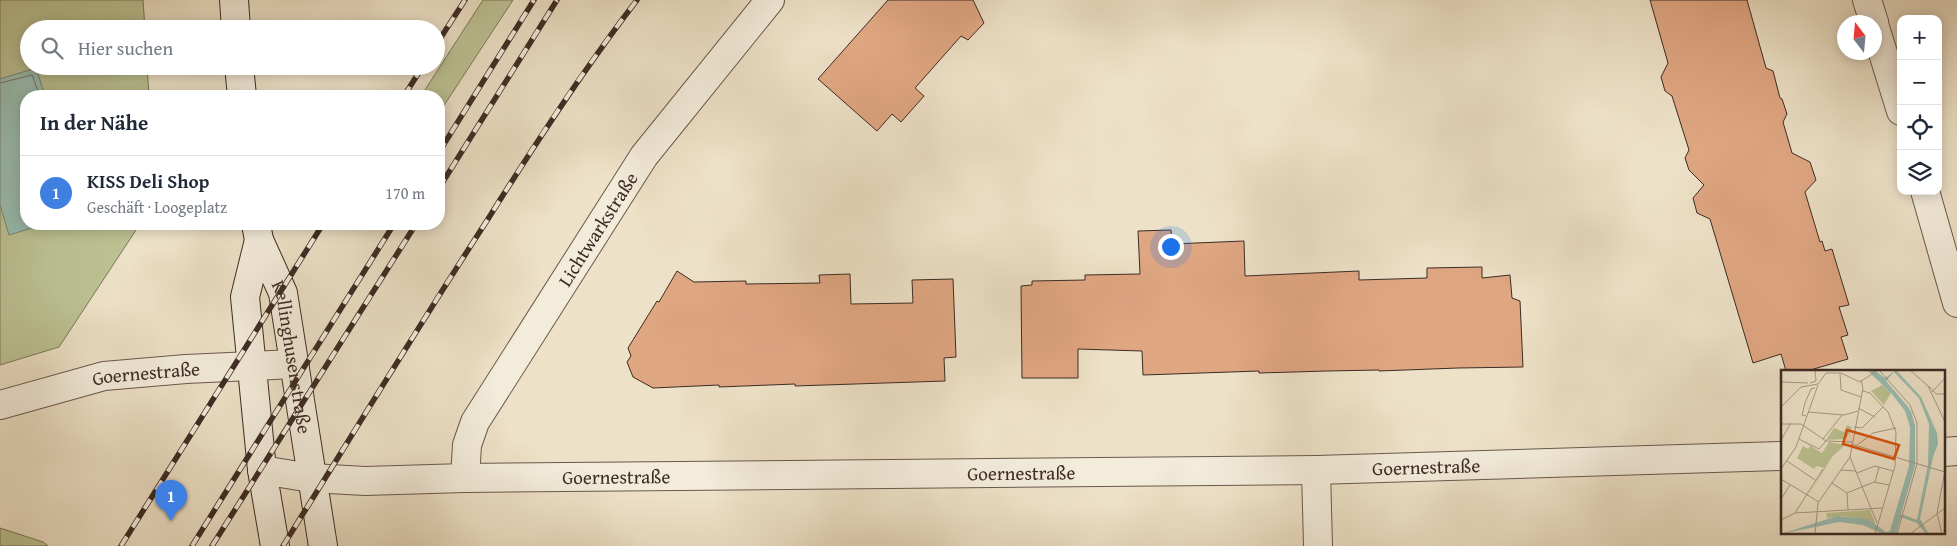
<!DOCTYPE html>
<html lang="de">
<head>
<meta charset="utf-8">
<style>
	body { margin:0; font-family:"Gentium Book Plus",serif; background:#f6f6f7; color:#1f2937 }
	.controls { position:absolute; right:15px; top:15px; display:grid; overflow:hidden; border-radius:10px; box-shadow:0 2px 12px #0003 }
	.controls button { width:45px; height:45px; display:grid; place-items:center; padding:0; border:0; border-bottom:1px solid #e0e1e3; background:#fff; color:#1f2937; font:25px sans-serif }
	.compass { position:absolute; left:1837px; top:15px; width:45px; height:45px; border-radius:50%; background:#fff; box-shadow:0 2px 12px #0003; rotate:344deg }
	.you { position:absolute; left:1170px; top:246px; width:18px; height:18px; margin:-12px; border:4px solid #fff; border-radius:50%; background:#1a73e8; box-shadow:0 0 0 8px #1a73e833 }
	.badge { display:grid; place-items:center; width:32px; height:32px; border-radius:50%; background:#8f2418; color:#fff; font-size:16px; font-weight:700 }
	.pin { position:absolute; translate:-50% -41px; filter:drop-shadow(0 1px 2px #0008) }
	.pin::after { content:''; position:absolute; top:26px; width:18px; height:15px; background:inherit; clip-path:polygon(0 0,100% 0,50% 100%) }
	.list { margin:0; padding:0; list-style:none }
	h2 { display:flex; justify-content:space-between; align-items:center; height:65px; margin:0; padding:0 20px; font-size:21px }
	h2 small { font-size:16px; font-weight:400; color:#747a83 }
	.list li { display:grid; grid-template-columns:32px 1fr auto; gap:15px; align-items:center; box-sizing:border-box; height:75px; padding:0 20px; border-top:1px solid #e0e1e3 }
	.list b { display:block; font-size:19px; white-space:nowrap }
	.list p { margin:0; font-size:16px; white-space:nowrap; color:#747a83 }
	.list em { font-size:16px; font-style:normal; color:#747a83 }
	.icon { flex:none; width:28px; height:28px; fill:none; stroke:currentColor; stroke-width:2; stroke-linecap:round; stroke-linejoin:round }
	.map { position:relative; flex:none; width:1957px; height:546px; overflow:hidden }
	.search { position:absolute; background:#fff; box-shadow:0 2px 12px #0003; left:20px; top:20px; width:425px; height:55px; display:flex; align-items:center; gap:12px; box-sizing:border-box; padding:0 18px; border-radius:28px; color:#747a83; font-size:19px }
	.panel { position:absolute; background:#fff; box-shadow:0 2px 12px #0003; left:20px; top:90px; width:425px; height:140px; border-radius:20px }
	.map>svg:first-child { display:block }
	.green { fill:#bcc293; stroke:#7c765c }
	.water { fill:#99beb2; stroke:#74837a }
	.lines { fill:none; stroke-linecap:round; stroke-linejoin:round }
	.shore { stroke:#6b746c; stroke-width:1 }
	.building { fill:#dfa682; stroke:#3d2b25 }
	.street-casing { stroke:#69584e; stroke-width:30 }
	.secondary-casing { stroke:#3d2b25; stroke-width:30 }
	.street { stroke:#f3ecdb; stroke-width:28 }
	.secondary { stroke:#f3ecdb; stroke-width:28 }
	.rail-casing { stroke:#3d2b25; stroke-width:5.5 }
	.rail { stroke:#f3ecdb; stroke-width:4; stroke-dasharray:11; stroke-linecap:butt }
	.labels { text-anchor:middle; stroke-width:5; stroke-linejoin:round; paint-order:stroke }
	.street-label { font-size:19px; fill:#3d2b25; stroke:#f3ecdb }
	.inset-river { fill:none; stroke:#99beb2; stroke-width:2.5 }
	.inset-road { fill:none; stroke:#a79886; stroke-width:1 }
	.view { fill:#d7540e; fill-opacity:0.15; stroke:#d7540e; stroke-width:2.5 }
	.inset-edge { fill:none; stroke:#3d2b25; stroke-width:2.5 }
</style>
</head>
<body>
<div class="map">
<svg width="1957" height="546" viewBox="0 0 1957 546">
	<rect width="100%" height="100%" fill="#ede1c7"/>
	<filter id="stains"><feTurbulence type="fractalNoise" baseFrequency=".004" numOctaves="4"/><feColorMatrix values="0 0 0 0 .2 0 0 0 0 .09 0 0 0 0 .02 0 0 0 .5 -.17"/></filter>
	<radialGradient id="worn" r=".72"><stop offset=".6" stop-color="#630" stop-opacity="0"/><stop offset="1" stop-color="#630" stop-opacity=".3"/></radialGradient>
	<g class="green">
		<path d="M 0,0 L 143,0 L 145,29 L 29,29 L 29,66 L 147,66 L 149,96 L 26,96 L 26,224 L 140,224 L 59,347 L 0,365 Z"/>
		<path d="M 483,0 L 513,0 L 439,113 L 439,96 L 421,96 Z"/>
		<path d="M 0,528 L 43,542 L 48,546 L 0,546 Z"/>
	</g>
	<path class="water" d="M 36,68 L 45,96 L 26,96 L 26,224 L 45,224 L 9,235 L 0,205 L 0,79 Z"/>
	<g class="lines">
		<path class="shore" d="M 0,83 L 32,75 L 40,96"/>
	</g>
	<g class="building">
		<path d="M 888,0 L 973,0 L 984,23 L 968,40 L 961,36 L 915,88 L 924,96 L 901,122 L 892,114 L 877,131 L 818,79 Z"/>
		<path d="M 1650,0 L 1747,0 L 1766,68 L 1773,71 L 1780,98 L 1782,99 L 1787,114 L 1783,122 L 1792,153 L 1810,162 L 1816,180 L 1805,192 L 1820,242 L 1822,241 L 1825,251 L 1832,249 L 1849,305 L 1839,307 L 1848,335 L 1841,337 L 1848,359 L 1807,371 L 1786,371 L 1781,354 L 1753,363 L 1710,219 L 1697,213 L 1693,198 L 1704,185 L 1689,170 L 1685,158 L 1689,150 L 1672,96 L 1665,91 L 1661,77 L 1668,63 Z"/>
		<path d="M 1171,230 L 1172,244 L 1244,241 L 1245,276 L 1359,271 L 1359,280 L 1427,278 L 1427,268 L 1482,267 L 1482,278 L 1510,275 L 1512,298 L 1520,301 L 1523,367 L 1458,368 L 1379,371 L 1379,370 L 1327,371 L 1259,373 L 1259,371 L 1143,375 L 1142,351 L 1078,349 L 1078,378 L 1022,378 L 1021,286 L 1032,285 L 1032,281 L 1085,280 L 1085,275 L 1140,274 L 1138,231 Z"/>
		<path d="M 677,271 L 694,282 L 746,281 L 746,284 L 820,283 L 819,275 L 850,274 L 851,304 L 913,303 L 912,280 L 953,279 L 956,357 L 944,358 L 945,381 L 795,386 L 795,384 L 719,387 L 719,385 L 653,388 L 633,377 L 627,362 L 631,356 L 628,348 L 657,301 L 659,302 Z"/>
	</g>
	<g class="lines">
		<g class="street-casing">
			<g id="street">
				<path d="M 1867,0 L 1874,22"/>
				<path d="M 1874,24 L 1901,111"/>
				<path d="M 1925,191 L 1957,303"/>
				<path id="s1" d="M 0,405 L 104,376 L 186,369 L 295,364"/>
				<path d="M 1943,452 L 1957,451"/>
				<path id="s2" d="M 262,470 L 311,478 L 365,481 L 465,478 L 1316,470 L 1782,456"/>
				<path d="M 1316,470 L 1318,546"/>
				<path id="s3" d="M 465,478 L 467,445 L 475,422 L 644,156 L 770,0"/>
			</g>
		</g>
		<g class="secondary-casing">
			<g id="secondary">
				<path d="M 234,0 L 236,29"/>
				<path d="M 239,66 L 242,96"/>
				<path id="s4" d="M 256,224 L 259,240 L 283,293 L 323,546"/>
				<path d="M 259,240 L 245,297 L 262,470 L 275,546"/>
			</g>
		</g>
		<use href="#street" class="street"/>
		<use href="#secondary" class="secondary"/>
		<g class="rail-casing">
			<g id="rail">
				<path d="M 436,45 L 465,0"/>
				<path d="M 404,96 L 423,66"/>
				<path d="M 439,152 L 534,0"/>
				<path d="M 439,188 L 557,0"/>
				<path d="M 121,546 L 323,224"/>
				<path d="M 192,546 L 394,224"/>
				<path d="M 212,546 L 416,224"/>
				<path d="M 283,546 C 351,437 418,327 488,219 C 535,144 583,70 637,0"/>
			</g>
		</g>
		<use href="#rail" class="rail"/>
	</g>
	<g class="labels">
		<g class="street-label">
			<text dy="7" stroke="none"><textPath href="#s3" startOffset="286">Lichtwarkstraße</textPath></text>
			<text dy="7" stroke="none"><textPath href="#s4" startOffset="139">Kellinghusenstraße</textPath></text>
			<text dy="7" stroke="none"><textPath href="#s1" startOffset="150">Goernestraße</textPath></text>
			<text dy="7" stroke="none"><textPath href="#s2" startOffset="1165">Goernestraße</textPath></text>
			<text dy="7" stroke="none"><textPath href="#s2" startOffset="760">Goernestraße</textPath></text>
			<text dy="7" stroke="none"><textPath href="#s2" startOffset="355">Goernestraße</textPath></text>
		</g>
	</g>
	<g transform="translate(1781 370)">
		<rect width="164" height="164" fill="#ede1c7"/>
		<path d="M 101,15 L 110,23 L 103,35 L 90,21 ZM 66,55 L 71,57 L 65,69 L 45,70 L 53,58 L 63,62 ZM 22,71 L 41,83 L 48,72 L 64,75 L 51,87 L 28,125 L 43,98 L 36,96 L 33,99 L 16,88 L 22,76 L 27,79 L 29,76 ZM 89,140 L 95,156 L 89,150 L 62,146 L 46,148 L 45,143 Z" fill="#bcc293"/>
		<path d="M 86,0 L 93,0 L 104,8 L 115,0 L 140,27 L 156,63 L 157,74 L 152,87 L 139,149 L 148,164 L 145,164 L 136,153 L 120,147 L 115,164 L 102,164 L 82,155 L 58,152 L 0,164 L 56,146 L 87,149 L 105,162 L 109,161 L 128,96 L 129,57 L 124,41 L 111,24 ZM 113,2 L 138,28 L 148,54 L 147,95 L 136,150 L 120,144 L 134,96 L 134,55 L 128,38 L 105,11 Z" fill="#99beb2" fill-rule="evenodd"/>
		<path class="inset-river" d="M 101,8 L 128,42 L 132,58 L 131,98 L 110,164M 104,12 L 129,42 L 132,54"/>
		<path class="inset-road" d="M 98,0 L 129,35 L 136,53 L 136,94 L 116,164M 129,0 L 147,16 L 164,52M 59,3 L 60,20 L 80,27M 0,12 L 27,13M 29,13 L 35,11 L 34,0M 148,16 L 155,24 L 164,24M 82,21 L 89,23 L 107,42 L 115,62 L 114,96 L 94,164M 151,22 L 164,8M 0,37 L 20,17 L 37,14 L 45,3 L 60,3 L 79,12 L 97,0M 77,38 L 94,47M 27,42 L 63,45 L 77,41M 25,46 L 21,45 L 24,33 L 30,19 L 34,18M 0,54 L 20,54 L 45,71 L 71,72M 73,57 L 81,58 L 102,37M 18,69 L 38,79 L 45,71M 42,69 L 61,45M 0,70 L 10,53M 70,74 L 164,102M 75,76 L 92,63 L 115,58M 69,87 L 96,153M 6,91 L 34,110M 0,99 L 15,77 L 37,15M 60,100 L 75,101M 76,103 L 94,96 L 112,101M 0,109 L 38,132M 94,112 L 98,97M 51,113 L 66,123M 66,123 L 93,112 L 108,115M 66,123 L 67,140M 0,129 L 9,115M 14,143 L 42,99M 0,150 L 14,143 L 101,138M 34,164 L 37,133 L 69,87 L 82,18 L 80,10M 129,164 L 164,138M 161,164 L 156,143 L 164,101"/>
		<path class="view" d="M 66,60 L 118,75 L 113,89 L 62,74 Z"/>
		<rect width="164" height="164" class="inset-edge"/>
	</g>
	<rect width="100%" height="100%" filter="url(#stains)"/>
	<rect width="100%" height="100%" fill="url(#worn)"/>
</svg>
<div class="controls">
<button>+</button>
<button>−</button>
<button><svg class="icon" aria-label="locate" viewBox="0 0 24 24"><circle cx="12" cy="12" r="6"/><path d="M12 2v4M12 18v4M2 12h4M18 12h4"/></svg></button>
<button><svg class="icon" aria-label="layers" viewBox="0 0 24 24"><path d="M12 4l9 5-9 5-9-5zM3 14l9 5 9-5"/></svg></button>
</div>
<svg class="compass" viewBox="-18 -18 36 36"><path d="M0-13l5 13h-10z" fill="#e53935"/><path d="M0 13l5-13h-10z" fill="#747a83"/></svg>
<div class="you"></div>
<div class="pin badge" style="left:171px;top:521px;background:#3f7fe0">1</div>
<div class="search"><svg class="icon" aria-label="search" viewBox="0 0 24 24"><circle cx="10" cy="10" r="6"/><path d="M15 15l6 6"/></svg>Hier suchen</div>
<section class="panel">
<h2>In der Nähe<small></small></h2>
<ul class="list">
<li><span class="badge" style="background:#3f7fe0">1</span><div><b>KISS Deli Shop</b><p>Geschäft · Loogeplatz</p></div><em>170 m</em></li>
</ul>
</section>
</div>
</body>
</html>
